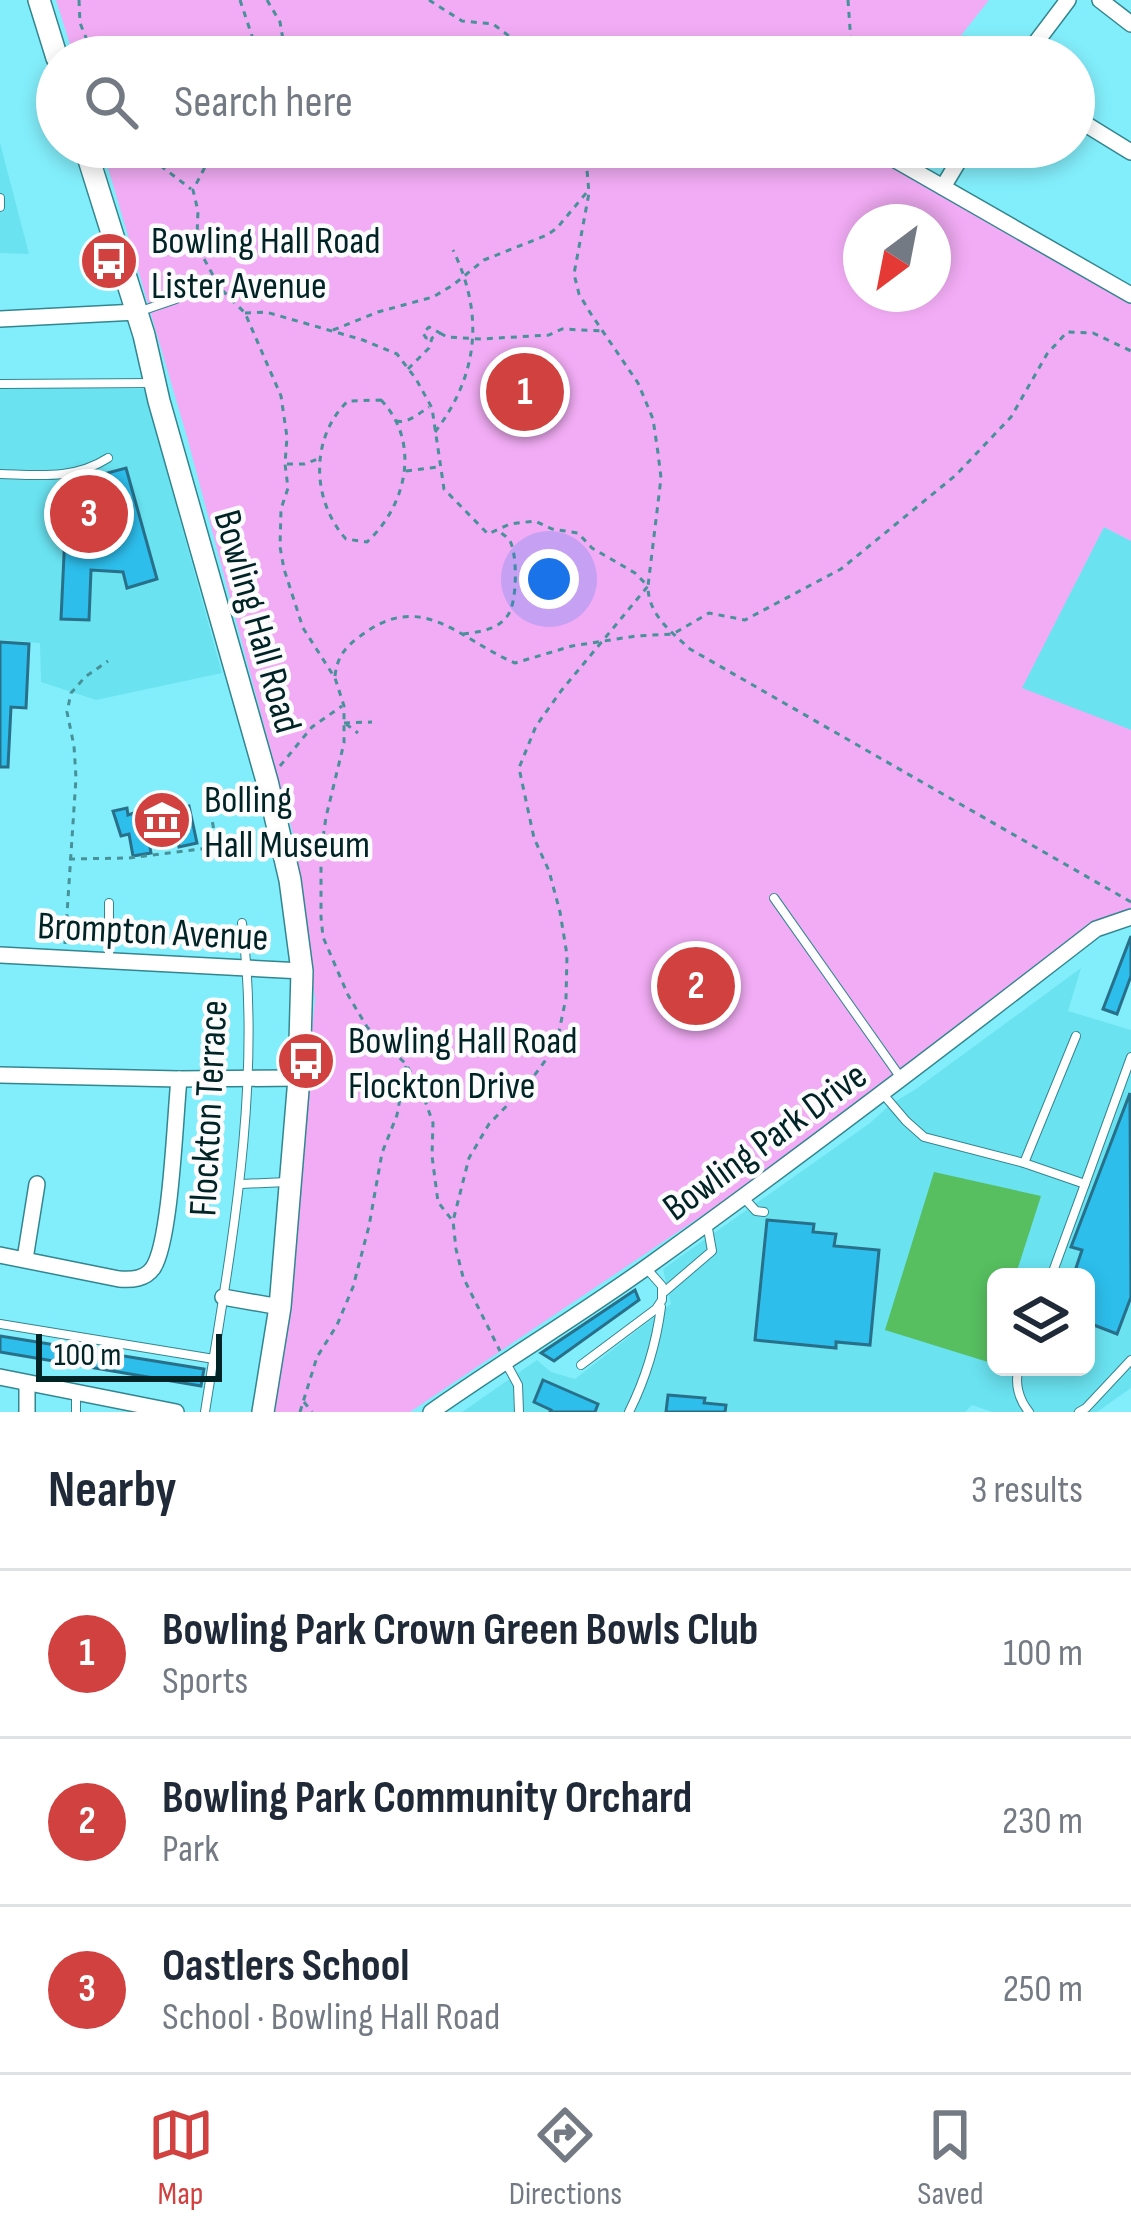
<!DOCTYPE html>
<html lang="en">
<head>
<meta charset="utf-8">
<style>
	body { margin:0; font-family:"Sofia Sans Condensed",sans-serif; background:#f2f2f3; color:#1f2937 }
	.controls { position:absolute; right:36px; bottom:36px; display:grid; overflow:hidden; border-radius:18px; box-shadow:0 6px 18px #0003 }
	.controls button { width:108px; height:108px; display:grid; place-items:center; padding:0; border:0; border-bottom:3px solid #e0e1e3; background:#fff; color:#1f2937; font:60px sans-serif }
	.compass { position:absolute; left:843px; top:204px; width:108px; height:108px; border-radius:50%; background:#fff; box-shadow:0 6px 18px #0003; rotate:212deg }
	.scale { position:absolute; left:36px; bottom:30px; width:186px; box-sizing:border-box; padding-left:12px; border:6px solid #002326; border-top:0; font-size:33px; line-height:42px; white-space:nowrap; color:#002326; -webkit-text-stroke:9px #fcfcfc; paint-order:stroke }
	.you { position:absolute; left:549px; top:579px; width:42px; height:42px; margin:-30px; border:9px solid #fff; border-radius:50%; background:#1a73e8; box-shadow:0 0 0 18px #1a73e833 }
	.badge { display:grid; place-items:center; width:78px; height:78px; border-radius:50%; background:#d0413f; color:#fff; font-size:39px; font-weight:700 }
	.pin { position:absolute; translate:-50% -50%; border:6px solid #fff; box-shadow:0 3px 12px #0006 }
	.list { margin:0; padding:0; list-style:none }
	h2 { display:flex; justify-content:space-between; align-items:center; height:156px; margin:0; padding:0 48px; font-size:51px }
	h2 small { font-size:39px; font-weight:400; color:#747a83 }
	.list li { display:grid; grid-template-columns:78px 1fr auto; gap:36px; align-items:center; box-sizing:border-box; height:168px; padding:0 48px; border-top:3px solid #e0e1e3 }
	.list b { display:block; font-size:45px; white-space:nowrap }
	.list p { margin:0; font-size:39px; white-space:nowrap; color:#747a83 }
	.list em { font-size:39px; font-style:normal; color:#747a83 }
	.icon { flex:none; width:66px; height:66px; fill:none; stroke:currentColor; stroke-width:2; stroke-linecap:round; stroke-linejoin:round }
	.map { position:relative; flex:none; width:1131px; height:1412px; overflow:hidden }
	.search { position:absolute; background:#fff; box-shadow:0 6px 18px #0003; left:36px; right:36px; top:36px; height:132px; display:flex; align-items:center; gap:30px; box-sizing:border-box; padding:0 42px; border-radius:66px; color:#747a83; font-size:45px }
	.sheet { height:660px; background:#fff }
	nav { display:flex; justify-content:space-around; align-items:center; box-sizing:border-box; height:168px; border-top:3px solid #e0e1e3; background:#fff; font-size:33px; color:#747a83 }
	nav a { display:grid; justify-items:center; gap:6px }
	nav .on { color:#d0413f }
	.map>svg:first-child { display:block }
	.built { fill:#6ae2f0; fill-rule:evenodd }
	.green { fill:#f2acf5; fill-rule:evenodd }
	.water { fill:#57bf60 }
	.building { fill:#2dbeec; stroke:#28708a; stroke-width:3 }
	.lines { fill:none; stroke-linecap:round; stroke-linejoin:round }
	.lane-casing { stroke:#32868f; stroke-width:10 }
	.street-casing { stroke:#32868f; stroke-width:18 }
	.secondary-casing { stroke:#32868f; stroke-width:24 }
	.path { stroke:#479199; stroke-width:3; stroke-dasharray:6 6; stroke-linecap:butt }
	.lane { stroke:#fff; stroke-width:8 }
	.street { stroke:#fff; stroke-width:15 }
	.secondary { stroke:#fff; stroke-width:21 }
	.labels { text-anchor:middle; stroke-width:9; stroke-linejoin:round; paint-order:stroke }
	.poi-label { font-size:39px; fill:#002326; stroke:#fcfcfc; text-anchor:start }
	.street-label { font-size:39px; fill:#002326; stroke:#fcfcfc }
</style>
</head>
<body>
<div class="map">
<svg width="1131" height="1412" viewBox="0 0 1131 1412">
	<rect width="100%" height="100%" fill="#83eefb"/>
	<g class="built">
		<path d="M 0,143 L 29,254 L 0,253 Z"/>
		<path d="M 0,387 L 144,389 L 222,673 L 96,700 L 41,682 L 40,643 L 0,640 Z"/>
		<path d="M 1104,527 L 1131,541 L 1131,730 L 1021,689 Z"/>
		<path d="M 1081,968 L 1068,1011 L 1131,1030 L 1131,1388 L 1097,1412 L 992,1412 L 972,1405 L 965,1412 L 462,1412 L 537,1360 L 551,1372 L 575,1379 L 671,1304 L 663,1269 L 870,1123 L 891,1104 L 916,1089 ZM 996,1277 L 1086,1277 L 1086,1367 L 996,1367 Z"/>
	</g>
	<g class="green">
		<path d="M 56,0 L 989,0 L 944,57 L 74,57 Z"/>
		<path d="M 102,147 L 879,147 L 1131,295 L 1131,541 L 1104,527 L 1022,688 L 1131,730 L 1131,917 L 1096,929 L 883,1094 L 410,1412 L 270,1412 L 285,1327 L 315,999 L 296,845 L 187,437 ZM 861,222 L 933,222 L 933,294 L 861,294 Z"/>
	</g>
	<path class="water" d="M 934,1172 L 1041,1196 L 1015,1277 L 996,1277 L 996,1336 L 988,1362 L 885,1330 Z"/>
	<g class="building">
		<path d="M 126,468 L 157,579 L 127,588 L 123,572 L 91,570 L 89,620 L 61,619 L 67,491 L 87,492 L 88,479 L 97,480 L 96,476 Z"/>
		<path d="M 0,642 L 29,644 L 26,708 L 11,707 L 8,767 L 0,767 Z"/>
		<path d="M 189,806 L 197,843 L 179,847 L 176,831 L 148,836 L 151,853 L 133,856 L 129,834 L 121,836 L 113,811 L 127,808 L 128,815 L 137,812 L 141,815 Z"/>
		<path d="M 1131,936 L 1131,976 L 1117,1014 L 1103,1009 Z"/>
		<path d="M 1130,1093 L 1131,1297 L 1117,1334 L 1086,1322 L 1086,1277 L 1073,1277 L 1082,1250 L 1071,1247 Z"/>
		<path d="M 767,1220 L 814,1224 L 813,1232 L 836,1234 L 834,1246 L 879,1250 L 870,1345 L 836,1342 L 836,1348 L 755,1340 Z"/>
		<path d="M 635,1290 L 639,1300 L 554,1361 L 541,1353 Z"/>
		<path d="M 0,1336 L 204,1369 L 201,1386 L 0,1352 Z"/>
		<path d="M 543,1380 L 598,1404 L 595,1412 L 550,1412 L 551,1410 L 534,1402 Z"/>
		<path d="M 668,1395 L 705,1398 L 704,1403 L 726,1405 L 725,1412 L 666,1412 Z"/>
	</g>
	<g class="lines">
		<g class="lane-casing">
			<g id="lane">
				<path d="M 0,198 L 0,207"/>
				<path d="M 138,312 L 176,299"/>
				<path d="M 0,384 L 154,383"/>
				<path d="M 0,474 C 38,475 74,480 108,458"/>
				<path d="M 774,898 L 901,1078"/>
				<path d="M 109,903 L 109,959"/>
				<path d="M 883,1094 L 906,1121 L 924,1137 L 1024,1163 L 1085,1184 L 1051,1277"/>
				<path d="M 1024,1163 L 1076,1036"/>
				<path d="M 241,1184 L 287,1182"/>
				<path d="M 1085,1184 L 1131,1057"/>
				<path d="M 744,1198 L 756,1211 L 764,1212"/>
				<path d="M 664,1292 L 712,1251 L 707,1223"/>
				<path d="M 0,1324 L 214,1359"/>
				<path d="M 505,1361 L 518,1385 L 519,1412"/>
				<path d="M 581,1365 L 656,1309 L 662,1300 L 662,1286 L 647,1269"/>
				<path d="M 1019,1367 C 1014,1383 1019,1400 1029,1412"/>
				<path d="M 76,1412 L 76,1392"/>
				<path d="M 205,1412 C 230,1253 263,1084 242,923"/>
				<path d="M 629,1412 C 646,1378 656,1345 661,1307"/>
				<path d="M 1079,1412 L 1086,1408 L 1131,1360"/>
			</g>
		</g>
		<g class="street-casing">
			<g id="street">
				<path d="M 1100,0 L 1131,24"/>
				<path d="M 1025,57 L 1068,0"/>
				<path d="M 1074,117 L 1131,152"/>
				<path d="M 878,150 L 1131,295"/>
				<path d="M 943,187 L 967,147"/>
				<path d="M 0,319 L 137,312"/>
				<path d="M 0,955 L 302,971"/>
				<path d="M 0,1075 L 179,1079 L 299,1078"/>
				<path d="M 0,1255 L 119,1279 C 133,1280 145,1279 153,1268 C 171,1241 175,1117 179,1079"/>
				<path d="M 25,1259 L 37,1184"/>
				<path d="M 223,1297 L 280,1307"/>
				<path d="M 0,1377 L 176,1412"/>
				<path d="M 27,1384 L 27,1412"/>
				<path d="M 431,1412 C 503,1361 579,1316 651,1264 C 801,1156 949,1043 1096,929 L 1131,917"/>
			</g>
		</g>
		<g class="secondary-casing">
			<g id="secondary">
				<path d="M 39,0 L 57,58"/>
				<path d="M 85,147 L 144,335 L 159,401 L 267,781 L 290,880 L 302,971 L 299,1078 L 280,1307 L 263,1412"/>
			</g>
		</g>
		<g class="path">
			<path d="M 79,0 L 80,23 L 94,57"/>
			<path d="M 240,0 L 259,57"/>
			<path d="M 267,0 L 280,22 L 286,57"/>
			<path d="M 429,0 L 462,21 L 493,24 L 537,57"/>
			<path d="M 848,0 L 852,57"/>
			<path d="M 146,147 L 153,160 L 191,189"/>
			<path d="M 234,147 L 205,167 L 193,190 L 198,211 L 197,236 L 203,257 L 220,288 L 245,313 L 281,396 L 287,437 L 285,464 L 288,488 L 281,509 L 280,547 L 284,569 L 303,628 L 335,678 L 344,706 L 344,743 L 326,817 L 321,852 L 321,917 L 323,937 L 348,995 L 367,1027 L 406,1064 L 423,1095 L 433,1123 L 432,1156 L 438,1202 L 452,1220"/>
			<path d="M 585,147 L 589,193 L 574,274 L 579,294 L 591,314 L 638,383 L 653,419 L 658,453 L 661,478 L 648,586 C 648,614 670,631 690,649 L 1131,902"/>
			<path d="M 187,298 L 218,289"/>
			<path d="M 245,313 L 266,312 L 363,340 L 397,354 L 416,379 L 432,408 L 444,489 L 488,534 L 510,524 L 535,521 L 552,529 L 578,533 L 592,548 L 635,573 L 648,586 L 561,691 L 536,726 L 519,768 L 534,838 L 549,871 L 560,912 L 567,955 L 566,998 L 556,1046 L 528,1084 L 489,1124 L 469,1158 L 453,1221 L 456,1249 L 463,1277 L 500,1351"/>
			<path d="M 333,330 L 378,312 L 433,297 L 453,285 L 484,260 L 547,235 L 557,228 L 587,192"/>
			<path d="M 440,333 L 447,337 L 481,339 L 549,335 L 562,329 L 602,331"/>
			<path d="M 408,369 L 429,348 L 432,338 L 440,333 L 429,327 L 423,333 L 426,338 L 432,338"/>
			<path d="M 381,400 C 421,442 407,505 367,542 L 346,539 C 311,500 310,437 348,401 Z"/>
			<path d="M 396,421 C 408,424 419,413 429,407"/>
			<path d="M 435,432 C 479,374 484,314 453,250"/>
			<path d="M 287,464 L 304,464 L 318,459"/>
			<path d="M 406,471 L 438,467"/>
			<path d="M 463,634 C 479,632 498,630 508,615 C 517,602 517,561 512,546 C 510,538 505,536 500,532"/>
			<path d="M 335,676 C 337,658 344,648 359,637 C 422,588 458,639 515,663 L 572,646 L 636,636 L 673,634 L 709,613 L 745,620 L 841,569 L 956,475 L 1011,417 L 1047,354 L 1067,332 L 1093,333 L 1131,351"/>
			<path d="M 344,723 L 372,722"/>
			<path d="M 346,724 L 358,733"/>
			<path d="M 280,766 L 312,727 L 342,706"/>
			<path d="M 69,859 L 129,858 L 217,847 L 208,798 L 248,786"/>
			<path d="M 65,944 L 76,778 L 74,746 L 67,712 L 71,693 L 85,677 L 108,661"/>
			<path d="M 304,1402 L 312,1412"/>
			<path d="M 300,1412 L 317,1357 L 337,1325 L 353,1287 L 369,1226 L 382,1153 L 397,1115 L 406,1066"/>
		</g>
		<use href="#lane" class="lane"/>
		<use href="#street" class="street"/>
		<use href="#secondary" class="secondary"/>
	</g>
	<defs>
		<g id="bus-disc" transform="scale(3)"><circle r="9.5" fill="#d0413f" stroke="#fcfcfc"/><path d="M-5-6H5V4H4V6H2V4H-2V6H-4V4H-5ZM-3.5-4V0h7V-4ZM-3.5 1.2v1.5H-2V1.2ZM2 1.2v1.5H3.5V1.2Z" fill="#fff"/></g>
		<g id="museum-disc" transform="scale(3)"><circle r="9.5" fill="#d0413f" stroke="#fcfcfc"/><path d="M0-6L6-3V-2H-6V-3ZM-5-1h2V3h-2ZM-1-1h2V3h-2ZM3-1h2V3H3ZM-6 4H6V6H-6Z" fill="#fff"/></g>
	</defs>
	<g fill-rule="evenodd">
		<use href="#bus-disc" x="109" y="261"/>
		<use href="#museum-disc" x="162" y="820"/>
		<use href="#bus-disc" x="306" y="1061"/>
	</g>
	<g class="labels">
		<g class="poi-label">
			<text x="151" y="253">Bowling Hall Road<tspan x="151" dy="45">Lister Avenue</tspan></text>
			<text x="204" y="812">Bolling<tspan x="204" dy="45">Hall Museum</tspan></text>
			<text x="348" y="1053">Bowling Hall Road<tspan x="348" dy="45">Flockton Drive</tspan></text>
		</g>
		<g class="street-label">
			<text transform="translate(259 621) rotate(74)" y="14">Bowling Hall Road</text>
			<text transform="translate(153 930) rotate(3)" y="14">Brompton Avenue</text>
			<text transform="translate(207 1108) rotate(-87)" y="14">Flockton Terrace</text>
			<text transform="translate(764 1140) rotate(-36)" y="14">Bowling Park Drive</text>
		</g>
	</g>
</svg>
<div class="controls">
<button><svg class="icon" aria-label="layers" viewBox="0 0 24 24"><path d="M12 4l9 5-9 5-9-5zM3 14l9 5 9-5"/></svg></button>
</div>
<svg class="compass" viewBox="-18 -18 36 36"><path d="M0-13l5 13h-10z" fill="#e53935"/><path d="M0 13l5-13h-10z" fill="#747a83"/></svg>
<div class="scale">100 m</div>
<div class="you"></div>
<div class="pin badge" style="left:525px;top:392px">1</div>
<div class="pin badge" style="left:696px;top:986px">2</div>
<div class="pin badge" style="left:89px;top:514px">3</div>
<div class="search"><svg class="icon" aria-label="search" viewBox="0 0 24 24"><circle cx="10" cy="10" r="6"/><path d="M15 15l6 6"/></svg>Search here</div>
</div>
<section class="sheet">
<h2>Nearby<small>3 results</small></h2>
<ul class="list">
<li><span class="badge">1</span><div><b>Bowling Park Crown Green Bowls Club</b><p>Sports</p></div><em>100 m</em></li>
<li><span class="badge">2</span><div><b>Bowling Park Community Orchard</b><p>Park</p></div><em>230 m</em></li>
<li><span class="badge">3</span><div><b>Oastlers School</b><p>School · Bowling Hall Road</p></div><em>250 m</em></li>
</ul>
</section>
<nav>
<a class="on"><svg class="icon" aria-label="map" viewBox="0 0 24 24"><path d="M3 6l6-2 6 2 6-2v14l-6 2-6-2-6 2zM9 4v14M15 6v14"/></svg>Map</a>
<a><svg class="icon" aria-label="directions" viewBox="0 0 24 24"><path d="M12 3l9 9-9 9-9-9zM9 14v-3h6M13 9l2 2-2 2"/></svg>Directions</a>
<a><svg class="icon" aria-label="saved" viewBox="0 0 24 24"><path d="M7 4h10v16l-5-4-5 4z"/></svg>Saved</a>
</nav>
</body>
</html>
